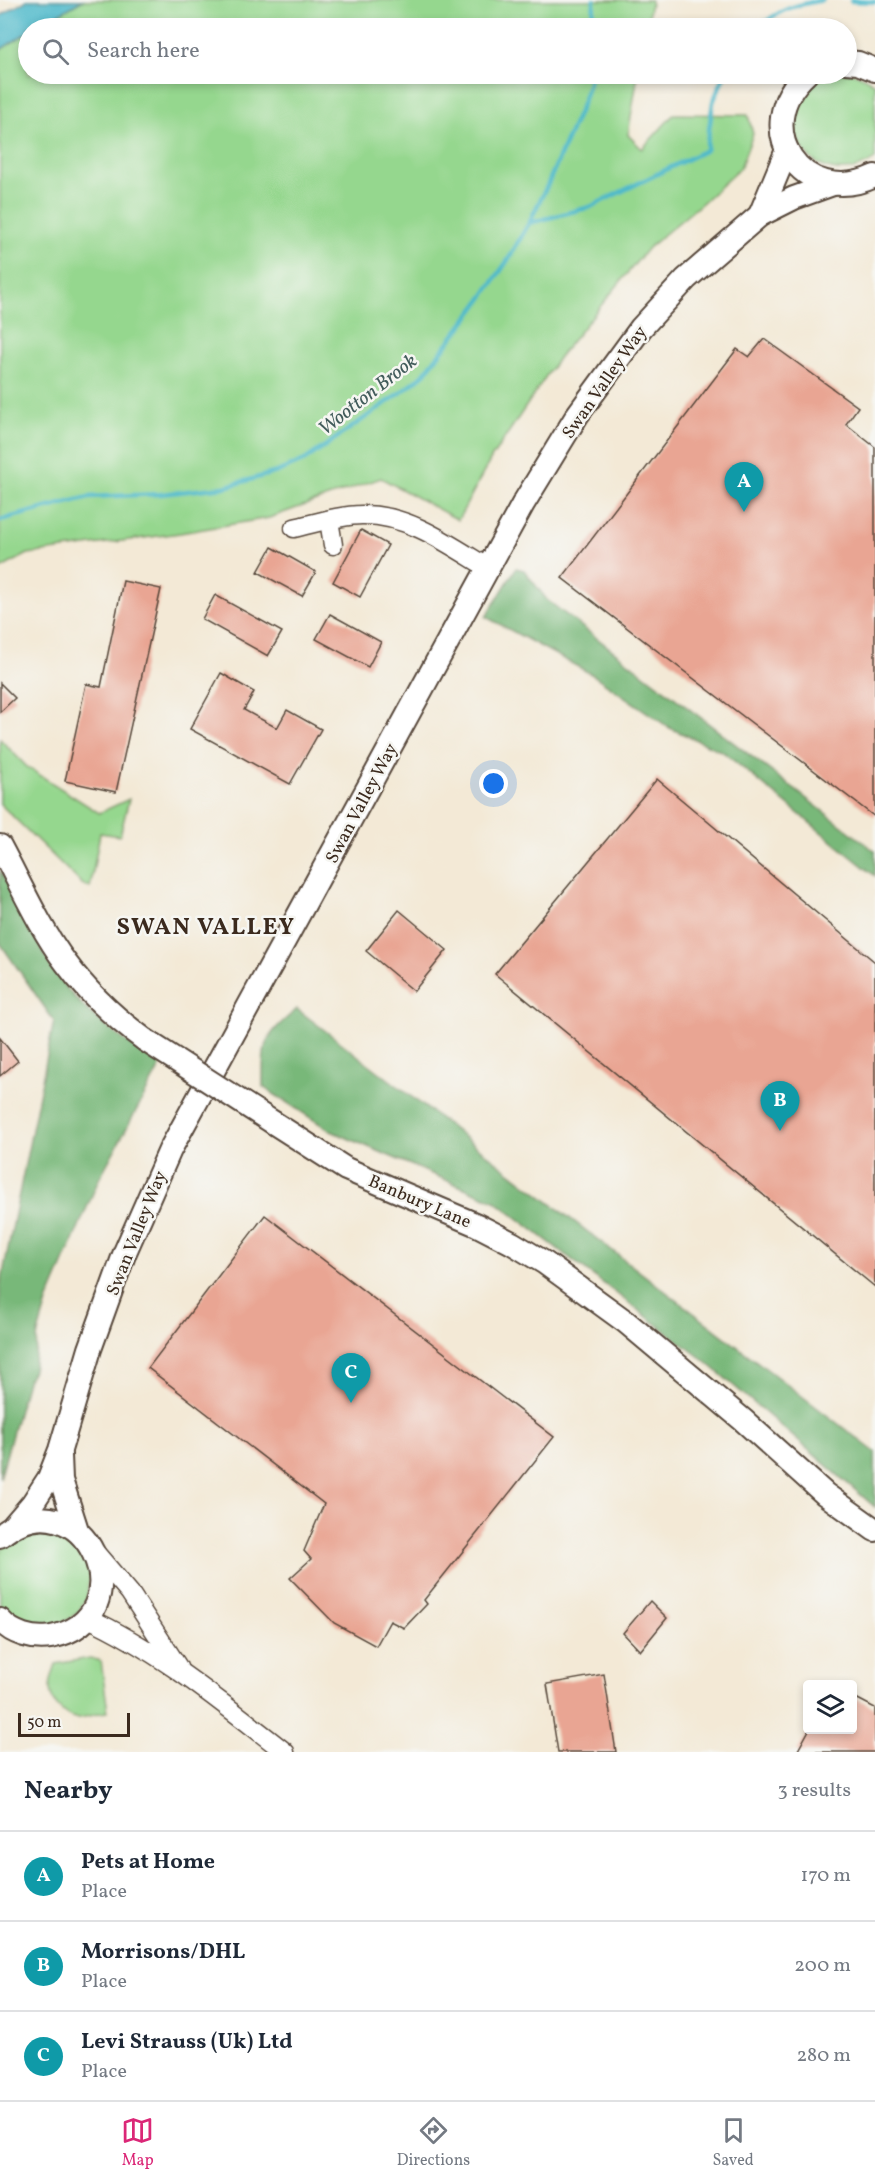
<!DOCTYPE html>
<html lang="en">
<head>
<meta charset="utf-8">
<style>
	body { margin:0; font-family:Vollkorn,serif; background:#f2f2f3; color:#1f2937 }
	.controls { position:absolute; right:18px; bottom:18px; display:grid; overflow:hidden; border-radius:6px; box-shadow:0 3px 9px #0003 }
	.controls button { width:54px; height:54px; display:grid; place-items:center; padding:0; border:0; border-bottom:2px solid #e0e1e3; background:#fff; color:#1f2937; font:30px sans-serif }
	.scale { position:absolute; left:18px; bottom:15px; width:112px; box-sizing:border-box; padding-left:6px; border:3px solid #3b2a1e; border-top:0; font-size:16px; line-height:21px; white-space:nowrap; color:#3b2a1e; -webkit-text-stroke:4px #f6f6f2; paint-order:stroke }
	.you { position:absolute; left:494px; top:784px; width:21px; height:21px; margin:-15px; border:4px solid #fff; border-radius:50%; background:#1a73e8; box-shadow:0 0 0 9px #1a73e833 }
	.badge { display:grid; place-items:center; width:39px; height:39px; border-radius:50%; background:#db2777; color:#fff; font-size:20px; font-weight:700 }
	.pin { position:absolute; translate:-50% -50px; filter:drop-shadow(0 2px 3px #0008) }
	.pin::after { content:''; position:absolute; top:32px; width:21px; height:18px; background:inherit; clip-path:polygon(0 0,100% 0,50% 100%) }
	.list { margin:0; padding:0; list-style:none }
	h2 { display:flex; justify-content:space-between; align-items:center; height:78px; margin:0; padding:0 24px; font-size:26px }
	h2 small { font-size:20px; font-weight:400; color:#747a83 }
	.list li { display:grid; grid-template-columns:39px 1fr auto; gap:18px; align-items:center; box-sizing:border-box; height:90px; padding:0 24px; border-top:2px solid #e0e1e3 }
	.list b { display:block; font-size:22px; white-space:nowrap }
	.list p { margin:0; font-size:20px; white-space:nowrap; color:#747a83 }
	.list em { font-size:20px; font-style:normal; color:#747a83 }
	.icon { flex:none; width:33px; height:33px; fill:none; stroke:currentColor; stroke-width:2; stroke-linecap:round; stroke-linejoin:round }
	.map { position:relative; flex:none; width:875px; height:1752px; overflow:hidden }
	.search { position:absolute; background:#fff; box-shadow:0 3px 9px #0003; left:18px; right:18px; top:18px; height:66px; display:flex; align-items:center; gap:15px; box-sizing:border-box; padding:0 21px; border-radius:33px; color:#747a83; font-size:22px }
	.sheet { height:348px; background:#fff }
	nav { display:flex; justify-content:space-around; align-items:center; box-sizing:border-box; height:84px; border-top:2px solid #e0e1e3; background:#fff; font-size:16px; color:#747a83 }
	nav a { display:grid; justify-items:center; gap:3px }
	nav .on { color:#db2777 }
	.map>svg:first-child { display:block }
	.green { fill:#95d78e; stroke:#688056; stroke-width:1.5 }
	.forest { fill:#78b879; stroke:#5a714c; stroke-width:1.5 }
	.water { fill:#4eb9cb; stroke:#447274; stroke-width:1.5 }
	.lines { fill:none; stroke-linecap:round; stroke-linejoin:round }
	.stream { stroke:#4eb9cb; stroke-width:4.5 }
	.building { fill:#e9a593 }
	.minor-casing { stroke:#57473a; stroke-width:21 }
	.tertiary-casing { stroke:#57473a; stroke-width:26 }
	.minor { stroke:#fff; stroke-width:18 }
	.tertiary { stroke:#fff; stroke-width:22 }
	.tertiary-bridge-casing { stroke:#57473a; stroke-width:26; stroke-linecap:butt }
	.tertiary-bridge { stroke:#fff; stroke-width:22 }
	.labels { text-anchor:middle; stroke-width:5; stroke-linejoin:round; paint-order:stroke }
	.street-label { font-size:18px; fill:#3b2a1e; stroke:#f6f6f2 }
	.water-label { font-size:20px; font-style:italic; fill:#425c5b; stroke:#f6f6f2 }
	.district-label { font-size:24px; font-weight:bold; letter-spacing:1.5px; fill:#3b2a1e; stroke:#f6f6f2 }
</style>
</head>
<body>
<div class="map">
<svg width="875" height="1752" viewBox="0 0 875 1752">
	<rect width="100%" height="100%" fill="#f6f6f2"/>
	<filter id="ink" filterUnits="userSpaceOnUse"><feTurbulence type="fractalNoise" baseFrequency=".0167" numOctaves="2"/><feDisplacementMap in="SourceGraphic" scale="12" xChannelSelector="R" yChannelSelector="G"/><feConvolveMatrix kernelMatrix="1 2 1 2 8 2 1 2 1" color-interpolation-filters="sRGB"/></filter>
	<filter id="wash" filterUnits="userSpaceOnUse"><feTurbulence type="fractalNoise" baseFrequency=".008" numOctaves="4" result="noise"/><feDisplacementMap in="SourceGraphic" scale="24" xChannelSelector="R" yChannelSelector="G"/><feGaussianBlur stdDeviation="1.35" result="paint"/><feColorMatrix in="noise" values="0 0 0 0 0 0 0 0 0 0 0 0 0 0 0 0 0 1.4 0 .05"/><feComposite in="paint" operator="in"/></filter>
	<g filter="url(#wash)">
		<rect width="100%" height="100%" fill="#f3e9d6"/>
		<g class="green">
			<path d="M 83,0 L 651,0 L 651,3 L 646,28 L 35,28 Z"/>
			<path d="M 28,32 L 28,74 L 638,74 L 628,135 L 642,149 L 674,114 L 748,115 L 753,134 L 740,168 L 702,203 L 648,248 L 559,357 L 492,457 L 458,520 L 381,478 L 269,518 L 180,533 L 28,554 L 0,569 L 0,50 Z"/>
			<path d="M 847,72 L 862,76 L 875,84 L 875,159 C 813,201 763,115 817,80 C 826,74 838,75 847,72 Z"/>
			<path d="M 0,739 L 27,767 L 99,813 L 129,799 L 120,836 L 100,833 L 90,888 L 82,884 L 0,804 Z"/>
			<path d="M 26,1531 L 59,1532 L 73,1540 L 90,1567 L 87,1598 L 78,1612 L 66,1621 L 51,1627 L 35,1627 L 20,1622 L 7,1613 L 0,1604 L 0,1551 L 11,1539 Z"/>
			<path d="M 90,1658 L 101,1661 L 108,1712 C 98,1712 83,1719 75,1718 C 69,1717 63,1712 59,1708 C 45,1694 50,1681 56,1664 Z"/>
		</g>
		<g class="forest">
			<path d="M 516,568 L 524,570 L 547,600 L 875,851 L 875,876 L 723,752 L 670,728 L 593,675 L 486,617 Z"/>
			<path d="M 0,870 C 19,902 33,937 52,968 C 79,1011 120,1038 161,1065 L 99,1179 L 47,1302 L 38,1333 L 33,1370 L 27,1381 L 0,1478 L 0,1288 L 54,1021 L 0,943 Z"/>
			<path d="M 297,1009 L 875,1452 L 875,1507 L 705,1361 L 495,1201 L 331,1131 L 263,1087 C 263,1042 262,1039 297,1009 Z"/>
		</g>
		<path class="water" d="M 27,0 L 83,0 L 35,28 L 28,28 L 28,32 L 0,50 L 0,16 Z"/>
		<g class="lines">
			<g class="stream">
				<path d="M 851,1 L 875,2"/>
				<path d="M 593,28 L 594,0"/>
				<path d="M 758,28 C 779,9 795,5 823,0"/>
				<path d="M 529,223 L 590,207 L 706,150 L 713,102 L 725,74"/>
				<path d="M 0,520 L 89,497 L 161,494 L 224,487 L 277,472 L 305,460 L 399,394 L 423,375 L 476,307 L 508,260 L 529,223 L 547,186 L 581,107 L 589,83 L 590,74"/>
			</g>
		</g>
		<g id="blocks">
			<g class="building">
				<path d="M 764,339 L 858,407 L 846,424 L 875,447 L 875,817 L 562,578 L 737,349 L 749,357 Z"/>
				<path d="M 361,530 L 388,545 L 360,597 L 333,582 Z"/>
				<path d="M 272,547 L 316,572 L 302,596 L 258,572 Z"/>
				<path d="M 123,581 L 161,589 L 116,792 L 65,781 L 86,684 L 101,687 Z"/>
				<path d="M 215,595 L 282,632 L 268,656 L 202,619 Z"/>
				<path d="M 330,614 L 381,642 L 368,667 L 316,639 Z"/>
				<path d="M 221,673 L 254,692 L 244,710 L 277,728 L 287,710 L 321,729 L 290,784 L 190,729 Z"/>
				<path d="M 0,683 L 15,698 L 0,712 Z"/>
				<path d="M 657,779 L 875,962 L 875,1287 L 495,974 Z"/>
				<path d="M 399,910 L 447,950 L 414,991 L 366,951 Z"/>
				<path d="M 0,1038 L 18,1061 L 0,1076 Z"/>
				<path d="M 265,1215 L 554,1437 L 424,1600 L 427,1604 L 404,1628 L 390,1621 L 376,1646 L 334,1623 L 290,1578 L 311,1559 L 304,1551 L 324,1504 L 148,1368 Z"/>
				<path d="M 650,1601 L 667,1618 L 640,1651 L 623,1633 Z"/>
				<path d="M 604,1674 L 616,1752 L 558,1752 L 547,1684 Z"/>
				<path d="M 852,1696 L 875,1708 L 875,1752 L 797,1752 L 809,1730 L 852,1730 Z"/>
			</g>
		</g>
	</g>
	<g filter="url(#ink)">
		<use href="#blocks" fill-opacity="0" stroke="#57473a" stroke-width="1.5"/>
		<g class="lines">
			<g class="minor-casing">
				<g id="minor">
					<path d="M 329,520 L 333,545"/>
					<path d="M 294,528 C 316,523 340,515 362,515 C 408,514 450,545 488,568"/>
					<path d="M 95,1552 L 130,1593 L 178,1667"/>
					<path d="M 86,1617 C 160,1651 222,1703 285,1752"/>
				</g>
			</g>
			<g class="tertiary-casing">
				<g id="tertiary">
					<path d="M 846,62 L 858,63 L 875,70"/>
					<path d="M 806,74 C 748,127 802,210 875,176"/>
					<path d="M 760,215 L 787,150"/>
					<path d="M 0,846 C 21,885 39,927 66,963 C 88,993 115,1018 145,1040"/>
					<path d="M 274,1123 L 346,1169 L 477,1225 L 512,1243 L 545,1263 L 626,1322 L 743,1420 L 825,1494 L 875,1530"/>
					<path d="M 60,1455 L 61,1480 L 77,1530"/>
					<path d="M 14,1525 L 32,1504 L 49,1478 L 60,1450 L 90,1349 L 125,1252 L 170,1150 L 523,504 L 578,414 L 641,328 L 686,279 L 760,215 L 794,198 L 833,184"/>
					<path d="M 0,1536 C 84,1468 149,1618 51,1637 C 33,1640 12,1634 0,1620"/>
				</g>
			</g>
			<use href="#minor" class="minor"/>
			<use href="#tertiary" class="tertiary"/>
			<g class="tertiary-bridge-casing">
				<path id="tertiary-bridge" d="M 145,1040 L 274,1123"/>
			</g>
			<use href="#tertiary-bridge" class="tertiary-bridge"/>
		</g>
	</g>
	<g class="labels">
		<g class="street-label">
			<text transform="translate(604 382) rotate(-55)" y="6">Swan Valley Way</text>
			<text transform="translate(361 803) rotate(-62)" y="6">Swan Valley Way</text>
			<text transform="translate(420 1201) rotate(23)" y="6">Banbury Lane</text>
			<text transform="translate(136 1233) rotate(-68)" y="6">Swan Valley Way</text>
		</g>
		<g class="water-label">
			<text transform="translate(367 394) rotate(-38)" y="7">Wootton Brook</text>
		</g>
		<g class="district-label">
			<text x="206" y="934">SWAN VALLEY</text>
		</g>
	</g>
</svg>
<div class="controls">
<button><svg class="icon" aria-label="layers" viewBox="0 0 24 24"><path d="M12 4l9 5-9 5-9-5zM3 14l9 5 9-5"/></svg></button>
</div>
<div class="scale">50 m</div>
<div class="you"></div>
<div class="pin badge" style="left:744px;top:512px;background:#0f9aa8">A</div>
<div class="pin badge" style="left:780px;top:1131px;background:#0f9aa8">B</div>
<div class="pin badge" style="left:351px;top:1403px;background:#0f9aa8">C</div>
<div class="search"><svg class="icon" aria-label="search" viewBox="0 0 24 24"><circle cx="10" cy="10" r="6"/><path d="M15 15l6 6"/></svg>Search here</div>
</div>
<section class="sheet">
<h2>Nearby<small>3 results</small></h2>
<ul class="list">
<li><span class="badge" style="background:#0f9aa8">A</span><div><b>Pets at Home</b><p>Place</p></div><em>170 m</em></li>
<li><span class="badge" style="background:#0f9aa8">B</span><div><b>Morrisons/DHL</b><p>Place</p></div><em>200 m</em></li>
<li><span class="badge" style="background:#0f9aa8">C</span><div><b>Levi Strauss (Uk) Ltd</b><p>Place</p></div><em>280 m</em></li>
</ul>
</section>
<nav>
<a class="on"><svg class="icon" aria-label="map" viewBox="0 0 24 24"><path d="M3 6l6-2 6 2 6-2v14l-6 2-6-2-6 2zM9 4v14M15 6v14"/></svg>Map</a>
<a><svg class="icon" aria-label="directions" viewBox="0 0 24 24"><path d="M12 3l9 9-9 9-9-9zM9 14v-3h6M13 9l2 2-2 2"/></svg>Directions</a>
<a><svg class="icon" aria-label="saved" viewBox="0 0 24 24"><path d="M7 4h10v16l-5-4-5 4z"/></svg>Saved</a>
</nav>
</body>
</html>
